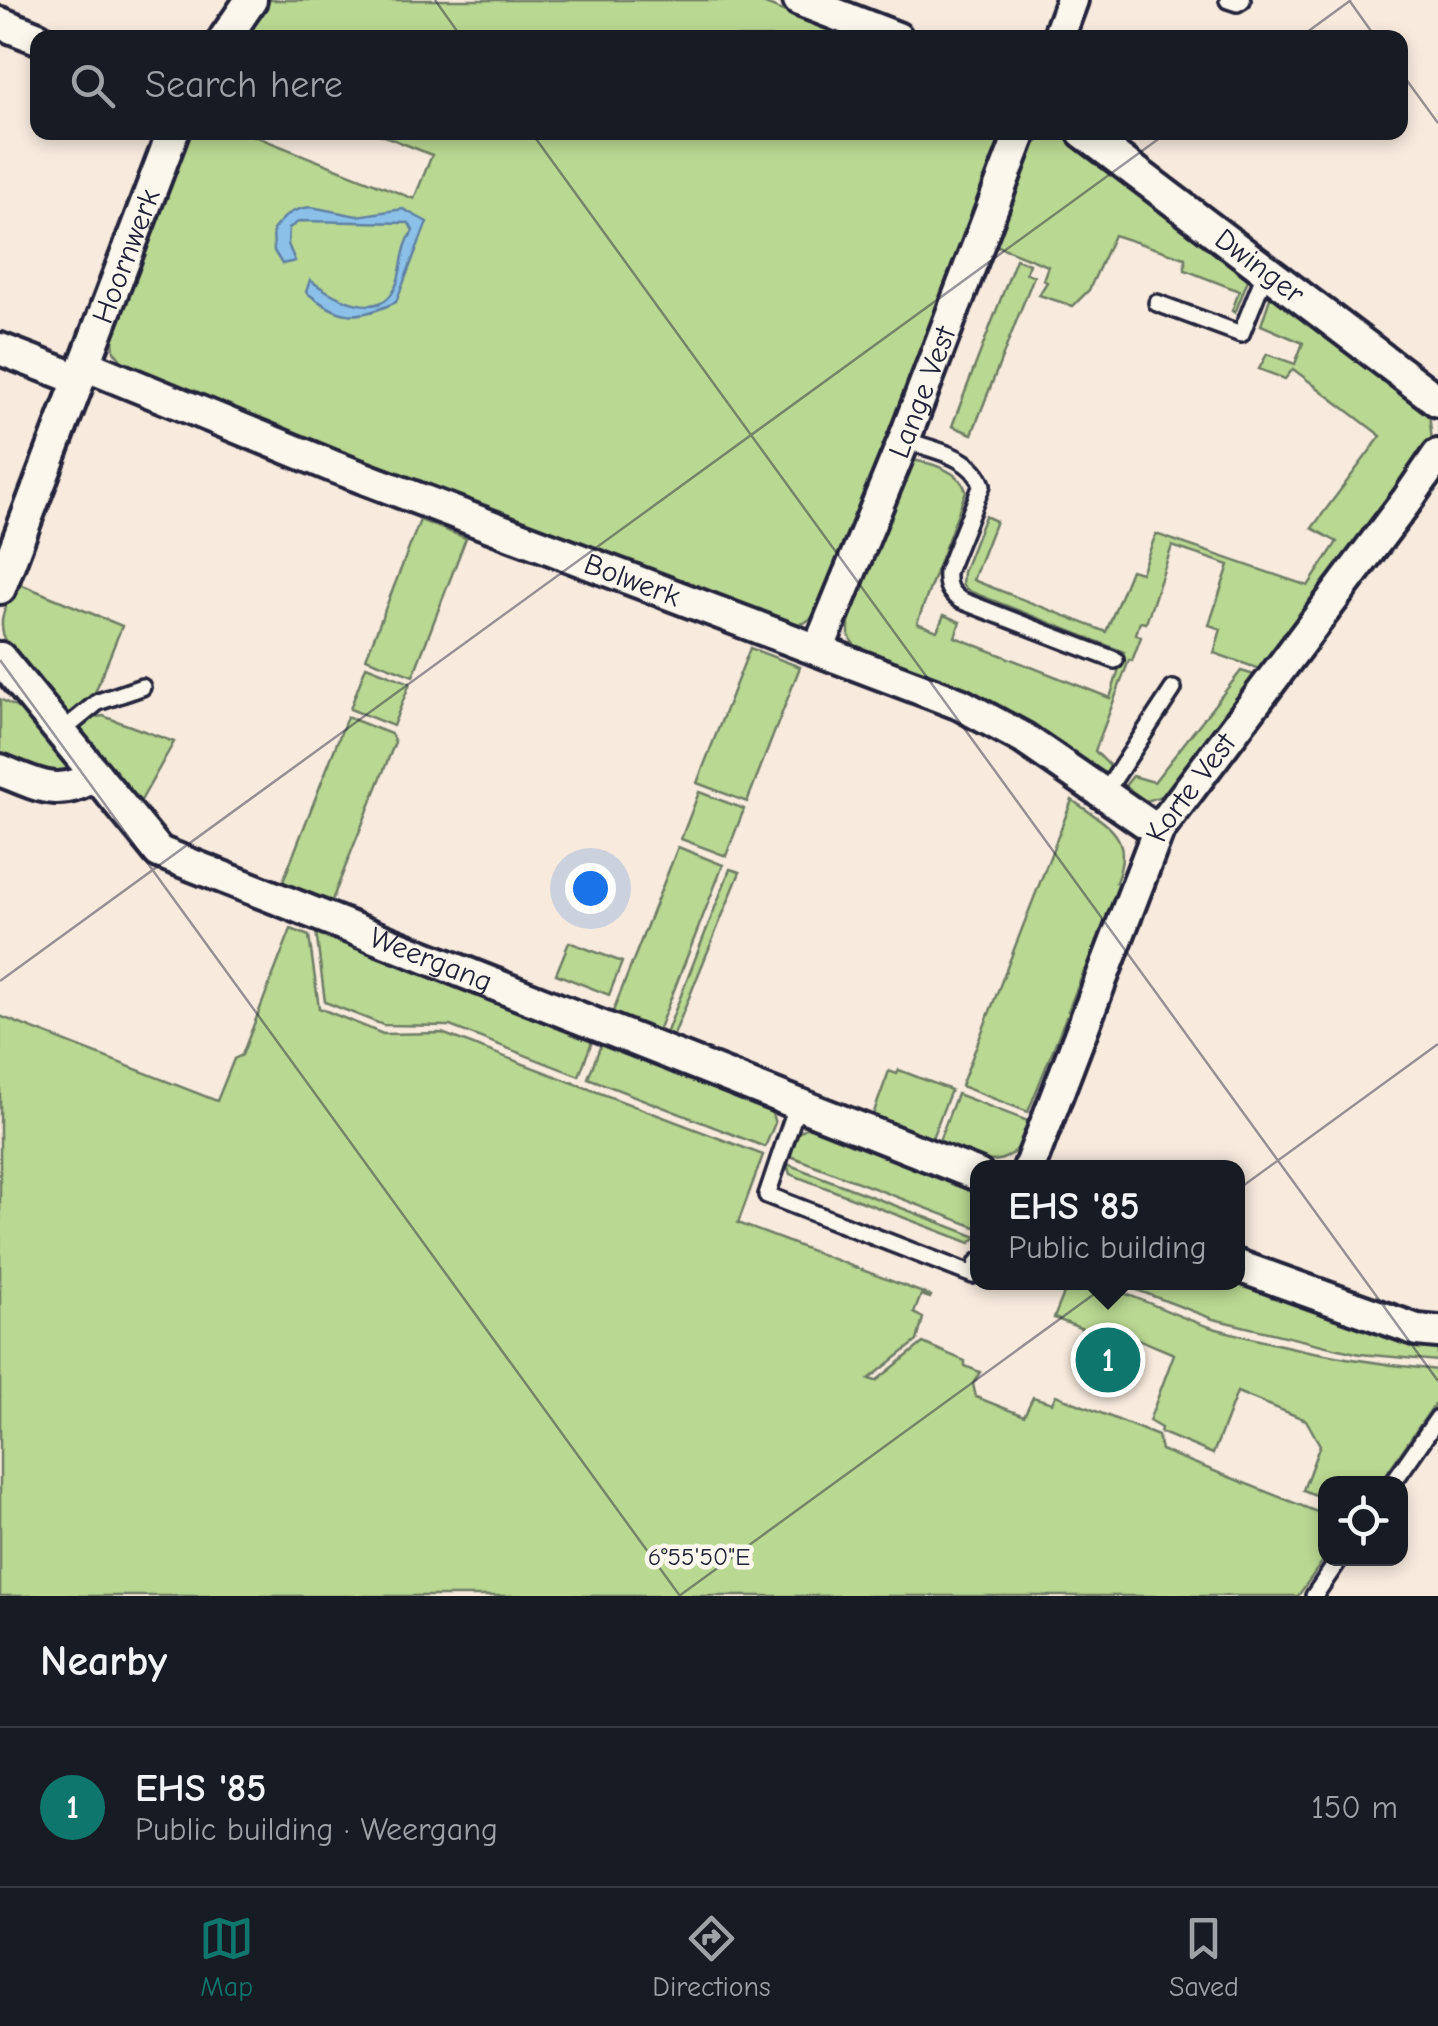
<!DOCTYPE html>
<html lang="en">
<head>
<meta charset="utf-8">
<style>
	body { margin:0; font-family:"Comic Neue",sans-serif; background:#242831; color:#f1f3f6 }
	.controls { position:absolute; right:30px; bottom:30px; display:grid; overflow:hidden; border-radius:20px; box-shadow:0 5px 15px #0003 }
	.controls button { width:90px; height:90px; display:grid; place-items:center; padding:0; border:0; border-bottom:2px solid #363941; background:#171b24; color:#f1f3f6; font:50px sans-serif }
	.you { position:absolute; left:590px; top:888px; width:35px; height:35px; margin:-25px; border:8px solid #fff; border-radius:50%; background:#1a73e8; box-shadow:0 0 0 15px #1a73e833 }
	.badge { display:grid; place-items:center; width:65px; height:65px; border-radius:50%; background:#0f766e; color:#fff; font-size:32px; font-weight:700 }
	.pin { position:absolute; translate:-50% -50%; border:5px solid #fff; box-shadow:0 2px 10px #0006 }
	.popup { position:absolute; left:970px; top:1160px; width:275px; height:130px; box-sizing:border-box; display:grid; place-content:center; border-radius:20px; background:#171b24; filter:drop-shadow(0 2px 8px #0005); font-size:32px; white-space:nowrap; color:#9ea1a6 }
	.popup b { font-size:38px; color:#f1f3f6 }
	.popup::after { content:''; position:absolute; left:50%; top:100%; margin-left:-20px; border:20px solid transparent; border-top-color:#171b24 }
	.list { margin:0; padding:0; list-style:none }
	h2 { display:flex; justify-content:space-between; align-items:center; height:130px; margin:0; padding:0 40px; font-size:42px }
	h2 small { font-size:32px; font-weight:400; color:#9ea1a6 }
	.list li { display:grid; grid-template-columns:65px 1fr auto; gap:30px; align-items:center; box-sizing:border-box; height:160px; padding:0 40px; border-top:2px solid #363941 }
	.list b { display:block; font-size:38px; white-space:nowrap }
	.list p { margin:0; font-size:32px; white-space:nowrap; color:#9ea1a6 }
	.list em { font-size:32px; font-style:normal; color:#9ea1a6 }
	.icon { flex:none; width:55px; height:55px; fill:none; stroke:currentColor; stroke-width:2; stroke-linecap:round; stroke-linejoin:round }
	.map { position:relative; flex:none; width:1438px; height:1596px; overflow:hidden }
	.search { position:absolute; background:#171b24; box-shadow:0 5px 15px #0003; left:30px; right:30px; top:30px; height:110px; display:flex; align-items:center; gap:25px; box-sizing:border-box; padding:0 35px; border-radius:20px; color:#9ea1a6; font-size:38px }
	.sheet { height:290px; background:#171b24 }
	nav { display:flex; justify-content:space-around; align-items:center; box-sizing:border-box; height:140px; border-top:2px solid #363941; background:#171b24; font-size:28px; color:#9ea1a6 }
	nav a { display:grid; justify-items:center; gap:5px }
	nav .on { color:#0f766e }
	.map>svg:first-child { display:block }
	.green { fill:#b9d891; stroke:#6e7d66; stroke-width:2.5 }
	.water { fill:#8bc1e9; stroke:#6181a3; stroke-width:2.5 }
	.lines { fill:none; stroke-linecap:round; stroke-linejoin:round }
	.service-casing { stroke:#22223b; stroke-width:22 }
	.minor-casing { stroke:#22223b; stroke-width:38 }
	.service { stroke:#fbf7ec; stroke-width:15 }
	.minor { stroke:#fbf7ec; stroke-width:30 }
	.ticks { fill:none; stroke:#22223b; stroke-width:2.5; stroke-opacity:0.45 }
	.labels { text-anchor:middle; stroke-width:9; stroke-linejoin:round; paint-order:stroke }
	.street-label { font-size:30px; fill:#22223b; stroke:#fbf7ec }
	.ticks-label { font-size:25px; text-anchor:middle; fill:#22223b; stroke:#fbf7ec; stroke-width:9; stroke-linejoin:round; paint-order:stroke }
</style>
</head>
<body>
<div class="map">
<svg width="1438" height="1596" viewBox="0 0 1438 1596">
	<rect width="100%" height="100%" fill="#f8eadd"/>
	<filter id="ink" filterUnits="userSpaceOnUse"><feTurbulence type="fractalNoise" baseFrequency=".01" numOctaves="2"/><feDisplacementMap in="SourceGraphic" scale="20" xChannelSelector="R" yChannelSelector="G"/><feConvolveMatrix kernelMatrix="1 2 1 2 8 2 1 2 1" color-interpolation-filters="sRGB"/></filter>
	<g filter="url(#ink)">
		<g class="green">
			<path d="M 266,0 L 755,0 L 850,37 L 240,38 Z"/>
			<path d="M 189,133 L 247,133 L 414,199 L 432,155 L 377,133 L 1010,133 L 819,613 L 804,623 L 791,625 L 128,369 L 114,351 L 112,331 Z"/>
			<path d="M 1048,134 L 1061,134 L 1074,139 L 1251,272 L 1235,313 L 1232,311 L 1239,291 L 1185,270 L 1185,258 L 1114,235 L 1089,290 L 1073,306 L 1039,295 L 1047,282 L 1043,280 L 1048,266 L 993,244 L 1031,147 Z"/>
			<path d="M 1016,259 L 1029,264 L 1026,273 L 1034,276 L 972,434 L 952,426 Z"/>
			<path d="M 1273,289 L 1429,412 L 1432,442 L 1265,671 L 1214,653 L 1221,629 L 1209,625 L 1229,565 L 1172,546 L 1146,623 L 1140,622 L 1136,634 L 1141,637 L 1132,661 L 1129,660 L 1095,751 L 1110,766 L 1105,777 L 857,650 L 849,636 L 849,611 L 912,460 C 932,463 960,471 966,491 L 917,623 L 937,631 L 944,615 L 960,622 L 955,637 L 1110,698 L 1124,652 L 969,591 L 962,585 L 963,572 L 985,516 L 996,521 L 973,580 L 1106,632 L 1131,570 L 1141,573 L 1156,534 L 1308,586 L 1337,542 L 1312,528 L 1381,436 L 1293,369 L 1285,379 L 1259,369 L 1267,354 L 1295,364 L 1303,343 L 1261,325 Z"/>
			<path d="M 420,520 L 466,538 L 413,676 L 366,658 Z"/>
			<path d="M 15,582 L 122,626 L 94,695 L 64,718 C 42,692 0,658 2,620 C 4,607 10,594 15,582 Z"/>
			<path d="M 750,648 L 800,667 L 747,802 L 697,783 Z"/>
			<path d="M 366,666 L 410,683 L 393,726 L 350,709 Z"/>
			<path d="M 1241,671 L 1261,677 L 1171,793 L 1147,801 L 1120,792 L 1133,776 L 1154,782 Z"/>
			<path d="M 0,699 L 33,716 L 69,762 L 69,769 L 56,777 L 0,758 Z"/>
			<path d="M 103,716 L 174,742 L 139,804 L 77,733 L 90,718 Z"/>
			<path d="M 347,717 L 391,734 L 395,742 L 329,908 L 280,889 Z"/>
			<path d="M 699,792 L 744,809 L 726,856 L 681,839 Z"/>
			<path d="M 1072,800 C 1107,825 1135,835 1116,882 L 1125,886 L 1094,966 L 1084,971 L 1068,1011 L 1075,1014 L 1073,1019 L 1066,1017 L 1028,1112 L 961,1086 Z"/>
			<path d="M 678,847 L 723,865 L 656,1036 L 610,1019 Z"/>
			<path d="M 730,869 L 740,872 L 671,1042 L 664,1039 Z"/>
			<path d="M 291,929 L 309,936 L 319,1008 L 383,1034 L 442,1033 L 763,1155 L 738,1223 L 931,1296 L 930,1298 L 921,1295 L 914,1313 L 923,1318 L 917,1341 L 869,1379 L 876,1381 L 923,1343 L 965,1361 L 965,1366 L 980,1372 L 973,1384 L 976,1397 L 1024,1416 L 1033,1397 L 1052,1403 L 1056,1395 L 1158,1436 L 1161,1450 L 1325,1515 L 1325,1558 L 1298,1596 L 0,1596 L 0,1016 L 217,1101 L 234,1059 L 242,1055 Z"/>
			<path d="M 316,931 L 593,1039 L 579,1076 L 450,1026 L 383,1025 L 325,1002 Z"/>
			<path d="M 569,942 L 622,962 L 609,995 L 556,974 Z"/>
			<path d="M 602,1042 L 770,1108 L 775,1123 L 765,1147 L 588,1078 Z"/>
			<path d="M 899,1070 L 951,1090 L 930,1143 L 871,1120 L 889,1071 L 897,1074 Z"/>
			<path d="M 957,1094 L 1033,1123 C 1010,1177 982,1162 937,1146 Z"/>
			<path d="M 812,1124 L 978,1189 L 978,1228 L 790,1156 L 798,1133 Z"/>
			<path d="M 787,1164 L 977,1237 L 970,1243 L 790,1174 Z"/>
			<path d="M 1238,1281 L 1438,1343 L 1438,1361 L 1360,1354 L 1213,1319 L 1119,1283 Z"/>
			<path d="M 1068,1283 C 1119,1282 1164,1314 1213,1328 C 1287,1349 1362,1363 1438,1370 L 1438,1399 L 1380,1483 L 1326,1484 L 1325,1499 L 1303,1490 L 1320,1445 L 1306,1420 L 1237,1392 L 1213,1454 L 1160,1432 L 1161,1428 L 1149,1421 L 1174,1354 L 1119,1331 L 1114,1341 L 1054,1318 Z"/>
		</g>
		<path class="water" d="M 311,207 L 357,216 L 403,209 L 427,222 L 396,302 C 356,321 340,319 306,292 L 310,280 C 333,297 383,325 397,283 C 403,265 402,246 413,231 L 409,223 L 300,221 L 289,228 L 288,244 L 295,261 L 282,264 L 274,251 L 273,230 C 285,215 292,209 311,207 Z"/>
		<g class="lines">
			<g class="service-casing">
				<g id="service">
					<path d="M 1228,0 L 1237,3 L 1242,0"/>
					<path d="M 1157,303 L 1241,334 L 1266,271"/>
					<path d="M 904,440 C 932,450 972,455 982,485 L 947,572 C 946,586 949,592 960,600 L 1115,660"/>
					<path d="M 61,732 L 98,702 L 142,687"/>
					<path d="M 1104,794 L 1173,689"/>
					<path d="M 797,1106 L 767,1195 L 973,1275 L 978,1262"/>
					<path d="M 1392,1484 L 1438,1418"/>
					<path d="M 1314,1596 L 1340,1558"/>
				</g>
			</g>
			<g class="minor-casing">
				<g id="minor">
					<path d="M 799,0 L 897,38"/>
					<path d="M 0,23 L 38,38"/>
					<path d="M 225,38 L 251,0"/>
					<path d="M 1058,38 L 1072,0"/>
					<path id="s1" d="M 1083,132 L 1438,401"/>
					<path d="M 0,349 L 78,379"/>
					<path id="s2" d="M 85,365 L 332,466 L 960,704 L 1023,738 L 1158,831"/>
					<path id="s3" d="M 0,588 L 173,132"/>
					<path id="s4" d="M 818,650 L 904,440 L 1021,132"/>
					<path d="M 0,658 L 96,775 C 59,799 38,785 0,770"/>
					<path id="s5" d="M 96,775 L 159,852 L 978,1175"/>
					<path id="s6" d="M 1029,1168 L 1158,831 L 1408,499 L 1438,455"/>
					<path d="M 1238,1266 L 1417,1330 L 1438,1332"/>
				</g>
			</g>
			<use href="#service" class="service"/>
			<use href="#minor" class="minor"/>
		</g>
	</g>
	<path class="ticks" d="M 435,0 L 462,38M 1349,0 L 1376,38M 1299,38 L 1351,0M 1400,71 L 1438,123M 531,132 L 1438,1381M 0,660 L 680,1596M 0,981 L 1168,132M 679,1596 L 1438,1044"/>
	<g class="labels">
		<g class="street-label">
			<text dy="10" stroke="none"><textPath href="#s3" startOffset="355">Hoornwerk</textPath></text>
			<text dy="10" stroke="none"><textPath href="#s1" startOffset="222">Dwinger</textPath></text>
			<text dy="10" stroke="none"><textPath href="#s4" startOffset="278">Lange Vest</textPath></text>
			<text dy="10" stroke="none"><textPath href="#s2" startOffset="588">Bolwerk</textPath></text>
			<text dy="10" stroke="none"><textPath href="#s6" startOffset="415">Korte Vest</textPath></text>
			<text dy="10" stroke="none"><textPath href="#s5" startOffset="392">Weergang</textPath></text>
		</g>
	</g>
	<g class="ticks-label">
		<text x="699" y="1565">6°55'50"E</text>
	</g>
</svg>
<div class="controls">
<button><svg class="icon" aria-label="locate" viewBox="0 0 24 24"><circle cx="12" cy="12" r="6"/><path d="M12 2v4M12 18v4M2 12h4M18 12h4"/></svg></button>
</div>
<div class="you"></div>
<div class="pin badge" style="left:1108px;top:1360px">1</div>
<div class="popup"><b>EHS '85</b>Public building</div>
<div class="search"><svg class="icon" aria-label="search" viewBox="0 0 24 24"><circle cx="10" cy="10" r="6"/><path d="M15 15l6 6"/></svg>Search here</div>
</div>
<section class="sheet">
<h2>Nearby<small></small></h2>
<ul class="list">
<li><span class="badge">1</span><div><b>EHS '85</b><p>Public building · Weergang</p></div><em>150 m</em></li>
</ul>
</section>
<nav>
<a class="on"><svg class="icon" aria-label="map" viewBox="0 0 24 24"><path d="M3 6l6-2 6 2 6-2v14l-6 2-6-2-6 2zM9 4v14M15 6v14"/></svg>Map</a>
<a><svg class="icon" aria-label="directions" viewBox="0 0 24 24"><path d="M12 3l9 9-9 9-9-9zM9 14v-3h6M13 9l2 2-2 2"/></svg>Directions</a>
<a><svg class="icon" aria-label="saved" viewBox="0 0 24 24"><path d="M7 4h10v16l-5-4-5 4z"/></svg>Saved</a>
</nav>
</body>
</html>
